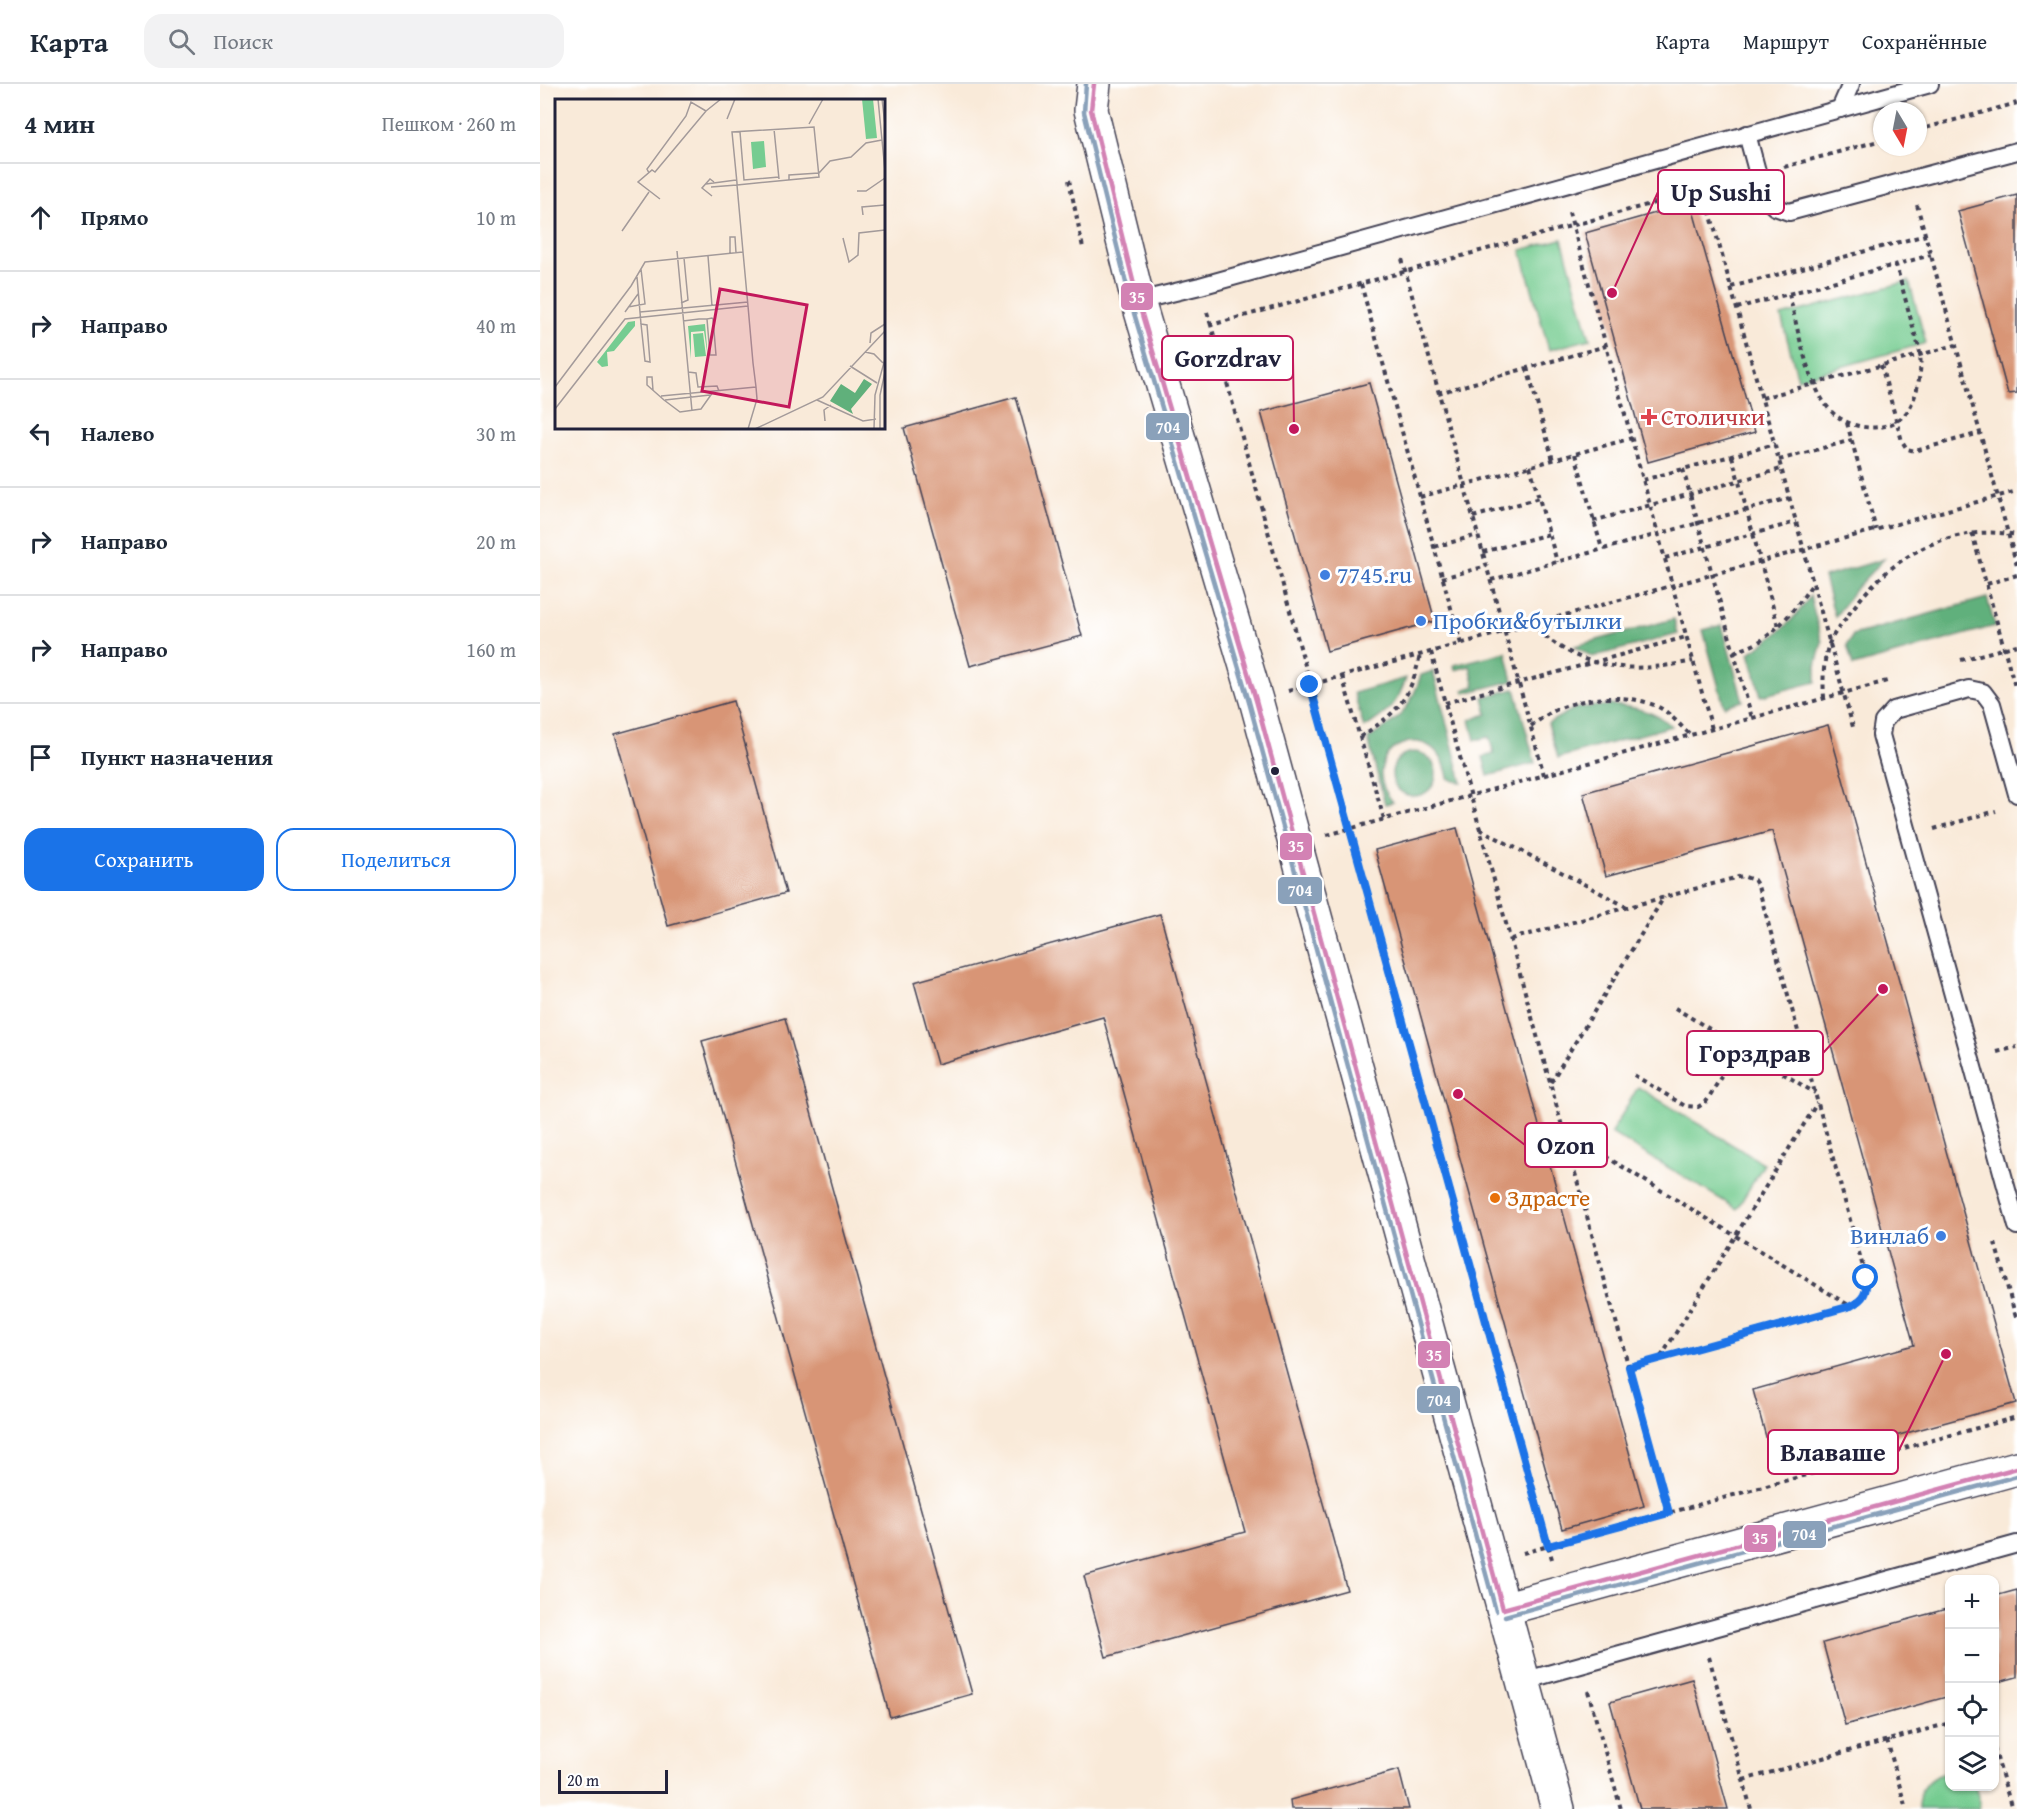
<!DOCTYPE html>
<html lang="ru">
<head>
<meta charset="utf-8">
<style>
	body { margin:0; font-family:"Gentium Book Plus",serif; background:#f2f2f3; color:#1f2937 }
	.controls { position:absolute; right:18px; bottom:18px; display:grid; overflow:hidden; border-radius:12px; box-shadow:0 2px 4px #0004 }
	.controls button { width:54px; height:54px; display:grid; place-items:center; padding:0; border:0; border-bottom:2px solid #e0e1e3; background:#fff; color:#1f2937; font:30px sans-serif }
	.compass { position:absolute; left:1333px; top:18px; width:54px; height:54px; border-radius:50%; background:#fff; box-shadow:0 2px 4px #0004; rotate:170deg }
	.scale { position:absolute; left:18px; bottom:15px; width:110px; box-sizing:border-box; padding-left:6px; border:3px solid #22223b; border-top:0; font-size:16px; line-height:21px; white-space:nowrap; color:#22223b; -webkit-text-stroke:4px #fff; paint-order:stroke }
	.stop { position:absolute; width:18px; height:18px; margin:-14px; border:4px solid #1a73e8; border-radius:50%; background:#fff }
	.stop.end { background:#1a73e8; border-color:#fff; box-shadow:0 2px 6px #0008 }
	.list { margin:0; padding:0; list-style:none }
	h2 { display:flex; justify-content:space-between; align-items:center; height:78px; margin:0; padding:0 24px; font-size:26px }
	h2 small { font-size:20px; font-weight:400; color:#747a83 }
	.list li { display:grid; grid-template-columns:39px 1fr auto; gap:18px; align-items:center; box-sizing:border-box; height:108px; padding:0 24px; border-top:2px solid #e0e1e3 }
	.list b { display:block; font-size:22px; white-space:nowrap }
	.list em { font-size:20px; font-style:normal; color:#747a83 }
	.actions { display:flex; gap:12px; padding:18px 24px }
	.actions a { flex:1; padding:14px 0; border:2px solid #1a73e8; border-radius:18px; text-align:center; font-size:21px; color:#1a73e8 }
	.actions .main { background:#1a73e8; color:#fff }
	.icon { flex:none; width:33px; height:33px; fill:none; stroke:currentColor; stroke-width:2; stroke-linecap:round; stroke-linejoin:round }
	.map { position:relative; flex:none; width:1477px; height:1725px; overflow:hidden }
	header { display:flex; align-items:center; gap:36px; box-sizing:border-box; height:84px; padding:0 30px; background:#fff; border-bottom:2px solid #e0e1e3 }
	header strong { font-size:28px }
	nav { display:flex; gap:33px; margin-inline-start:auto; font-size:21px }
	.search { width:420px; height:54px; background:#f2f2f3; display:flex; align-items:center; gap:15px; box-sizing:border-box; padding:0 21px; border-radius:18px; color:#747a83; font-size:22px }
	main { display:flex }
	aside { flex:1; background:#fff }
	.map>svg:first-child { display:block }
	.green { fill:#76cc91; stroke:#4c7766; stroke-width:1.5 }
	.forest { fill:#60b07b; stroke:#41695b; stroke-width:1.5 }
	.building { fill:#d89576 }
	.lines { fill:none; stroke-linecap:round; stroke-linejoin:round }
	.service-casing { stroke:#424053; stroke-width:20 }
	.minor-casing { stroke:#424053; stroke-width:36 }
	.path { stroke:#424053; stroke-width:4; stroke-dasharray:4.5 4.5; stroke-linecap:butt }
	.service { stroke:#fff; stroke-width:16 }
	.minor { stroke:#fff; stroke-width:33 }
	.bus-1-casing { stroke:#fff; stroke-width:9 }
	.bus-2-casing { stroke:#fff; stroke-width:9 }
	.bus-1 { stroke:#d382b4; stroke-width:4.5 }
	.bus-2 { stroke:#8aa1ba; stroke-width:4.5 }
	.route { stroke:#1a73e8; stroke-width:8 }
	.health-dot { fill:#e0444e; stroke:#fff; stroke-width:2 }
	.shop-dot { fill:#3f7fe0; stroke:#fff; stroke-width:2 }
	.bus-dot { fill:#22223b; stroke:#fff; stroke-width:2 }
	.food-dot { fill:#e8710a; stroke:#fff; stroke-width:2 }
	.labels { text-anchor:middle; stroke-width:6; stroke-linejoin:round; paint-order:stroke }
	.health-label { font-size:24px; fill:#be3a42; stroke:#fff; text-anchor:start }
	.shop-label { font-size:24px; fill:#366cbe; stroke:#fff; text-anchor:start }
	.food-label { font-size:24px; fill:#c56008; stroke:#fff; text-anchor:start }
	.inset-road { fill:none; stroke:#a39a9a; stroke-width:1.5 }
	.view { fill:#c2185b; fill-opacity:0.15; stroke:#c2185b; stroke-width:3 }
	.inset-edge { fill:none; stroke:#22223b; stroke-width:3 }
	.leader { fill:none; stroke:#c2185b; stroke-width:2 }
	.callout-dot { fill:#c2185b; stroke:#fff; stroke-width:2 }
	.callout { fill:#fff; stroke:#c2185b; stroke-width:2 }
	.callout-label { font-size:26px; text-anchor:middle; font-weight:bold; fill:#22223b }
	.line-badge { stroke:#fff; stroke-width:2 }
	.badge-label { font-size:16px; text-anchor:middle; font-weight:bold; fill:#fff }
</style>
</head>
<body>
<header>
<strong>Карта</strong>
<div class="search"><svg class="icon" aria-label="search" viewBox="0 0 24 24"><circle cx="10" cy="10" r="6"/><path d="M15 15l6 6"/></svg>Поиск</div>
<nav><a>Карта</a><a>Маршрут</a><a>Сохранённые</a></nav>
</header>
<main>
<aside>
<h2>4 мин<small>Пешком · 260 m</small></h2>
<ul class="list">
<li><svg class="icon" aria-label="ahead" viewBox="0 0 24 24"><path d="M12 20V5M6 11l6-6 6 6"/></svg><div><b>Прямо</b></div><em>10 m</em></li>
<li><svg class="icon" aria-label="right" viewBox="0 0 24 24"><path d="M7 20v-9h11M14 6l5 5-5 5"/></svg><div><b>Направо</b></div><em>40 m</em></li>
<li><svg class="icon" aria-label="left" viewBox="0 0 24 24"><path d="M17 20v-9H6M10 6l-5 5 5 5"/></svg><div><b>Налево</b></div><em>30 m</em></li>
<li><svg class="icon" aria-label="right" viewBox="0 0 24 24"><path d="M7 20v-9h11M14 6l5 5-5 5"/></svg><div><b>Направо</b></div><em>20 m</em></li>
<li><svg class="icon" aria-label="right" viewBox="0 0 24 24"><path d="M7 20v-9h11M14 6l5 5-5 5"/></svg><div><b>Направо</b></div><em>160 m</em></li>
<li><svg class="icon" aria-label="arrive" viewBox="0 0 24 24"><path d="M6 21V4h12l-3 4 3 4H6"/></svg><div><b>Пункт назначения</b></div></li>
</ul>
<div class="actions"><a class="main">Сохранить</a><a>Поделиться</a></div>
</aside>
<div class="map">
<svg width="1477" height="1725" viewBox="0 0 1477 1725">
	<rect width="100%" height="100%" fill="#fff"/>
	<filter id="ink" filterUnits="userSpaceOnUse"><feTurbulence type="fractalNoise" baseFrequency=".0167" numOctaves="2"/><feDisplacementMap in="SourceGraphic" scale="12" xChannelSelector="R" yChannelSelector="G"/><feConvolveMatrix kernelMatrix="1 2 1 2 8 2 1 2 1" color-interpolation-filters="sRGB"/></filter>
	<filter id="wash" filterUnits="userSpaceOnUse"><feTurbulence type="fractalNoise" baseFrequency=".008" numOctaves="4" result="noise"/><feDisplacementMap in="SourceGraphic" scale="24" xChannelSelector="R" yChannelSelector="G"/><feGaussianBlur stdDeviation="1.35" result="paint"/><feColorMatrix in="noise" values="0 0 0 0 0 0 0 0 0 0 0 0 0 0 0 0 0 1.4 0 .05"/><feComposite in="paint" operator="in"/></filter>
	<g filter="url(#wash)">
		<rect width="100%" height="100%" fill="#f9ead9"/>
		<g class="green">
			<path d="M 1022,155 L 1050,255 L 1009,266 L 981,166 Z"/>
			<path d="M 1369,197 L 1386,259 L 1258,295 L 1241,232 Z"/>
			<path d="M 1098,1003 L 1224,1080 L 1197,1125 L 1071,1049 Z"/>
			<path d="M 1406,1689 L 1409,1689 L 1410,1702 L 1435,1703 L 1440,1718 L 1439,1725 L 1378,1725 C 1378,1705 1387,1693 1406,1689 Z"/>
		</g>
		<g class="forest">
			<path d="M 1344,475 L 1317,503 L 1295,533 L 1284,493 Z"/>
			<path d="M 1270,512 L 1282,558 L 1276,582 L 1276,598 L 1221,612 L 1209,569 C 1234,553 1254,538 1270,512 Z"/>
			<path d="M 1447,514 L 1455,542 L 1313,582 L 1307,561 L 1313,551 Z"/>
			<path d="M 1134,535 L 1138,550 L 1052,573 L 1035,562 Z"/>
			<path d="M 1182,541 L 1203,617 L 1184,622 L 1163,546 Z"/>
			<path d="M 966,568 L 973,597 L 924,609 L 923,606 L 935,602 L 930,582 L 915,586 L 914,581 Z"/>
			<path d="M 893,587 L 922,698 L 914,697 L 908,694 C 896,625 810,667 853,718 L 845,720 L 828,655 C 859,635 870,627 881,591 Z"/>
			<path d="M 866,594 C 858,620 847,630 824,644 L 814,609 Z"/>
			<path d="M 975,605 L 995,679 L 948,692 L 943,673 L 954,670 L 949,653 L 935,656 L 930,636 L 947,630 L 943,613 Z"/>
			<path d="M 1072,621 C 1095,623 1114,627 1132,642 L 1018,674 L 1008,639 L 1035,624 Z"/>
			<circle cx="874" cy="690" r="22"/>
		</g>
		<g id="blocks">
			<g class="building">
				<path d="M 1477,111 L 1477,309 L 1468,310 L 1418,127 Z"/>
				<path d="M 1151,119 L 1215,348 L 1108,378 L 1045,149 Z"/>
				<path d="M 829,299 L 895,537 L 787,567 L 721,328 Z"/>
				<path d="M 476,313 L 542,552 L 430,582 L 364,344 Z"/>
				<path d="M 193,617 L 246,809 L 128,842 L 75,650 Z"/>
				<path d="M 1288,641 L 1476,1319 L 1235,1385 L 1213,1306 L 1374,1261 L 1232,747 L 1066,792 L 1043,709 Z"/>
				<path d="M 917,744 L 1104,1422 L 1022,1445 L 835,766 Z"/>
				<path d="M 620,830 L 807,1506 L 566,1573 L 544,1492 L 705,1448 L 563,933 L 397,980 L 374,898 Z"/>
				<path d="M 245,934 L 432,1610 L 350,1633 L 162,957 Z"/>
				<path d="M 1477,1506 L 1477,1593 L 1455,1599 L 1455,1512 Z"/>
				<path d="M 1410,1524 L 1410,1612 L 1305,1641 L 1283,1559 Z"/>
				<path d="M 1152,1595 L 1188,1725 L 1100,1725 L 1070,1618 Z"/>
				<path d="M 859,1686 L 869,1725 L 751,1725 L 750,1716 Z"/>
			</g>
		</g>
	</g>
	<g filter="url(#ink)">
		<use href="#blocks" fill-opacity="0" stroke="#424053" stroke-width="1.5"/>
		<g class="lines">
			<g class="service-casing">
				<g id="service">
					<path d="M 1300,25 L 1311,0"/>
					<path d="M 1207,50 L 1224,113 L 1235,123 L 1249,128 L 1477,67"/>
					<path d="M 598,217 L 660,202 L 1390,0"/>
					<path d="M 1477,710 L 1452,620 L 1443,608 L 1429,605 L 1354,626 L 1343,638 L 1341,651 L 1477,1142"/>
					<path d="M 983,1597 L 1477,1460"/>
				</g>
			</g>
			<g class="minor-casing">
				<g id="minor">
					<path d="M 554,0 L 551,26 L 598,217 L 716,616 L 1018,1725"/>
					<path d="M 963,1525 L 1477,1384"/>
				</g>
			</g>
			<g class="path">
				<path d="M 1378,46 L 1477,19"/>
				<path d="M 1244,83 L 1342,56"/>
				<path d="M 1160,92 L 1313,643"/>
				<path d="M 529,96 L 543,164"/>
				<path d="M 1377,121 L 1477,482"/>
				<path d="M 1029,128 L 1172,645"/>
				<path d="M 862,175 L 1004,691"/>
				<path d="M 821,200 L 921,560"/>
				<path d="M 1191,203 L 1386,151"/>
				<path d="M 1249,210 C 1258,245 1267,300 1290,326 C 1311,349 1358,352 1372,319 C 1378,306 1382,285 1380,270 C 1379,261 1375,252 1373,243 C 1367,222 1362,202 1356,181"/>
				<path d="M 1197,224 L 1391,171"/>
				<path d="M 667,228 L 671,241"/>
				<path d="M 1341,281 L 1362,357 L 1367,365 L 1375,367 L 1440,349"/>
				<path d="M 987,284 L 1013,376"/>
				<path d="M 898,309 L 1066,262"/>
				<path d="M 1222,314 L 1416,261"/>
				<path d="M 1307,339 L 1336,446"/>
				<path d="M 1035,370 L 1062,465"/>
				<path d="M 1192,372 L 1238,542"/>
				<path d="M 1239,376 L 1312,356"/>
				<path d="M 990,382 L 1017,478"/>
				<path d="M 1143,385 L 1212,634"/>
				<path d="M 1103,396 L 1235,360"/>
				<path d="M 880,413 L 1092,354"/>
				<path d="M 933,433 L 999,414"/>
				<path d="M 1053,437 L 1241,385"/>
				<path d="M 1432,449 L 1475,603"/>
				<path d="M 894,463 L 938,451"/>
				<path d="M 943,468 L 1009,450"/>
				<path d="M 1125,474 L 1256,438"/>
				<path d="M 902,494 L 947,482"/>
				<path d="M 951,496 L 1249,414"/>
				<path d="M 1447,500 L 1477,491"/>
				<path d="M 992,540 C 1038,587 1091,590 1153,577"/>
				<path d="M 891,568 L 1129,1429"/>
				<path d="M 1194,568 C 1202,565 1210,563 1217,559 C 1240,545 1258,521 1273,499"/>
				<path d="M 1421,576 L 1477,561"/>
				<path d="M 802,592 L 844,735"/>
				<path d="M 748,607 L 1477,407"/>
				<path d="M 1284,614 C 1283,596 1283,577 1289,560 C 1293,549 1303,539 1309,530 C 1349,473 1407,439 1477,451"/>
				<path d="M 905,619 L 1146,553"/>
				<path d="M 991,642 C 998,637 1006,631 1014,627 C 1043,612 1093,608 1122,625 C 1132,631 1141,643 1150,650"/>
				<path d="M 820,653 C 858,628 870,616 880,571"/>
				<path d="M 940,745 L 1087,823"/>
				<path d="M 1394,745 L 1456,727"/>
				<path d="M 787,751 L 1347,597"/>
				<path d="M 971,855 L 1202,792 L 1214,796 L 1218,802 L 1326,1194 C 1327,1209 1324,1215 1311,1222 L 1089,1283"/>
				<path d="M 1135,924 L 1275,1009"/>
				<path d="M 1457,968 L 1477,963"/>
				<path d="M 1094,991 L 1145,1022 L 1158,1023 L 1166,1018 L 1199,963"/>
				<path d="M 1011,998 L 1124,813"/>
				<path d="M 1050,1063 L 1310,1222"/>
				<path d="M 1455,1159 L 1477,1237"/>
				<path d="M 1121,1273 L 1277,1019"/>
				<path d="M 983,1469 L 1477,1333"/>
				<path d="M 1012,1475 L 671,241 L 1194,97"/>
				<path d="M 1169,1573 L 1211,1725"/>
				<path d="M 1048,1607 L 1081,1725"/>
				<path d="M 1347,1656 L 1366,1725"/>
				<path d="M 1454,1664 L 1472,1725"/>
				<path d="M 1203,1696 L 1410,1639"/>
			</g>
			<use href="#service" class="service"/>
			<use href="#minor" class="minor"/>
			<g class="bus-1-casing">
				<g id="bus-1">
					<path d="M 554,0 L 551,26 L 598,217 L 716,616 L 963,1525"/>
					<path d="M 963,1525 L 1477,1384"/>
				</g>
			</g>
			<g class="bus-2-casing">
				<g id="bus-2">
					<path d="M 546,0 L 544,28 L 591,219 L 709,618 L 956,1527"/>
					<path d="M 965,1532 L 1477,1392"/>
				</g>
			</g>
			<use href="#bus-1" class="bus-1"/>
			<use href="#bus-2" class="bus-2"/>
		</g>
	</g>
	<g class="lines" filter="url(#ink)">
		<path class="route" d="M 770,601 L 1008,1462 L 1129,1429 L 1089,1283 L 1311,1222 C 1324,1215 1327,1209 1326,1194"/>
	</g>
	<path class="health-dot" d="M1106 324h6v6h6v6h-6v6h-6v-6h-6v-6h6z"/>
	<g class="shop-dot">
		<circle cx="785" cy="491" r="6"/>
		<circle cx="881" cy="537" r="6"/>
		<circle cx="1401" cy="1152" r="6"/>
	</g>
	<circle class="bus-dot" cx="735" cy="687" r="5"/>
	<circle class="food-dot" cx="955" cy="1114" r="6"/>
	<g class="labels">
		<g class="health-label">
			<text x="1121" y="341">Столички</text>
		</g>
		<g class="shop-label">
			<text x="797" y="499">7745.ru</text>
			<text x="893" y="545">Пробки&amp;бутылки</text>
			<text x="1389" y="1160" text-anchor="end">Винлаб</text>
		</g>
		<g class="food-label">
			<text x="967" y="1122">Здрасте</text>
		</g>
	</g>
	<g transform="translate(15 15)">
		<rect width="330" height="330" fill="#f9ead9"/>
		<path d="M 307,0 L 318,0 L 322,39 L 311,40 ZM 209,42 L 211,68 L 198,70 L 196,43 ZM 80,222 L 80,227 L 59,252 L 52,253 L 53,267 L 47,268 L 42,263 L 73,223 ZM 150,225 L 153,259 L 149,232 L 136,233 L 136,260 L 133,227 ZM 148,234 L 151,257 L 140,258 L 138,235 Z" fill="#76cc91"/>
		<path d="M 309,280 L 317,285 L 296,310 L 298,315 L 275,302 L 286,285 L 300,294 Z" fill="#60b07b"/>
		<path class="inset-road" d="M 323,0 L 330,72M 327,0 L 330,26M 172,20 L 180,0M 254,25 L 268,0M 219,30 L 224,80M 185,33 L 189,81 L 224,78M 94,74 L 92,70 L 131,17 L 136,3 L 151,12M 234,81 L 234,76 L 264,74 L 275,62 L 296,58 L 311,44 L 327,41M 151,85 L 181,81M 156,88 L 182,86 L 264,78 L 259,28 L 177,33 L 182,84 L 182,86 L 188,153 L 193,207 L 198,264 L 201,288 L 202,300 L 193,330M 302,92 L 311,92 L 330,79M 157,97 L 147,89 L 155,80 L 159,83M 105,100 L 83,83 L 97,71 L 100,73 L 151,12 L 166,0M 308,116 L 307,108 L 330,106M 67,132 L 94,93M 288,139 L 294,163 L 303,156 L 304,134 L 330,131M 122,152 L 137,312M 175,155 L 175,138 L 180,138 L 181,154M 153,157 L 157,207M 82,178 L 86,225M 126,204 L 133,201 L 129,159M 73,208 L 90,205 L 86,170M 70,213 L 83,195M 85,213 L 193,203M 128,222 L 144,220 L 152,220 L 157,219 L 158,220 L 161,256 L 155,256 L 152,220M 86,225 L 92,226 L 95,263 L 90,262 ZM 315,244 L 316,234 L 330,225M 310,253 L 319,255 L 328,264M 295,267 L 322,284M 133,273 L 141,274 L 143,288 L 162,287 L 164,292M 0,288 L 76,187 L 90,163 L 188,153M 98,291 L 97,278 L 92,278 L 92,286 L 109,301 L 125,313 L 146,310 L 158,293M 106,297 L 201,288M 110,301 L 155,296M 262,301 L 308,322 L 321,320M 0,310 L 70,220 L 193,207M 270,322 L 269,311 L 276,306M 200,330 L 268,298 L 330,232M 319,330 L 320,296 L 330,260M 325,330 L 325,296 L 330,273"/>
		<path class="view" d="M 165,190 L 252,206 L 234,308 L 147,292 Z"/>
		<rect width="330" height="330" class="inset-edge"/>
	</g>
	<path class="leader" d="M1072 209L1118 108M754 345L753 274M1343 905L1283 969M918 1010L985 1061M1406 1270L1358 1368"/>
	<g class="callout-dot">
		<circle cx="1072" cy="209" r="6"/>
		<circle cx="754" cy="345" r="6"/>
		<circle cx="1343" cy="905" r="6"/>
		<circle cx="918" cy="1010" r="6"/>
		<circle cx="1406" cy="1270" r="6"/>
	</g>
	<g class="callout">
		<rect x="1118" y="86" width="126" height="44" rx="6"/>
		<rect x="622" y="252" width="131" height="44" rx="6"/>
		<rect x="1147" y="947" width="136" height="44" rx="6"/>
		<rect x="985" y="1039" width="82" height="44" rx="6"/>
		<rect x="1228" y="1346" width="130" height="44" rx="6"/>
	</g>
	<g class="callout-label">
		<text x="1181" y="117">Up Sushi</text>
		<text x="688" y="283">Gorzdrav</text>
		<text x="1215" y="978">Горздрав</text>
		<text x="1026" y="1070">Ozon</text>
		<text x="1293" y="1377">Влаваше</text>
	</g>
	<g class="line-badge">
		<rect x="580" y="198" width="34" height="29" rx="6" fill="#d382b4"/>
		<rect x="605" y="328" width="45" height="29" rx="6" fill="#8aa1ba"/>
		<rect x="739" y="748" width="34" height="29" rx="6" fill="#d382b4"/>
		<rect x="737" y="792" width="46" height="29" rx="6" fill="#8aa1ba"/>
		<rect x="877" y="1256" width="34" height="29" rx="6" fill="#d382b4"/>
		<rect x="876" y="1301" width="45" height="29" rx="6" fill="#8aa1ba"/>
		<rect x="1242" y="1436" width="45" height="29" rx="6" fill="#8aa1ba"/>
		<rect x="1203" y="1440" width="34" height="29" rx="6" fill="#d382b4"/>
	</g>
	<g class="badge-label">
		<text x="597" y="219">35</text>
		<text x="628" y="349">704</text>
		<text x="756" y="768">35</text>
		<text x="760" y="812">704</text>
		<text x="894" y="1277">35</text>
		<text x="899" y="1322">704</text>
		<text x="1264" y="1456">704</text>
		<text x="1220" y="1460">35</text>
	</g>
</svg>
<div class="controls">
<button>+</button>
<button>−</button>
<button><svg class="icon" aria-label="locate" viewBox="0 0 24 24"><circle cx="12" cy="12" r="6"/><path d="M12 2v4M12 18v4M2 12h4M18 12h4"/></svg></button>
<button><svg class="icon" aria-label="layers" viewBox="0 0 24 24"><path d="M12 4l9 5-9 5-9-5zM3 14l9 5 9-5"/></svg></button>
</div>
<svg class="compass" viewBox="-18 -18 36 36"><path d="M0-13l5 13h-10z" fill="#e53935"/><path d="M0 13l5-13h-10z" fill="#747a83"/></svg>
<div class="scale">20 m</div>
<div class="stop" style="left:1326px;top:1194px"></div>
<div class="stop end" style="left:770px;top:601px"></div>
</div>
</main>
</body>
</html>
